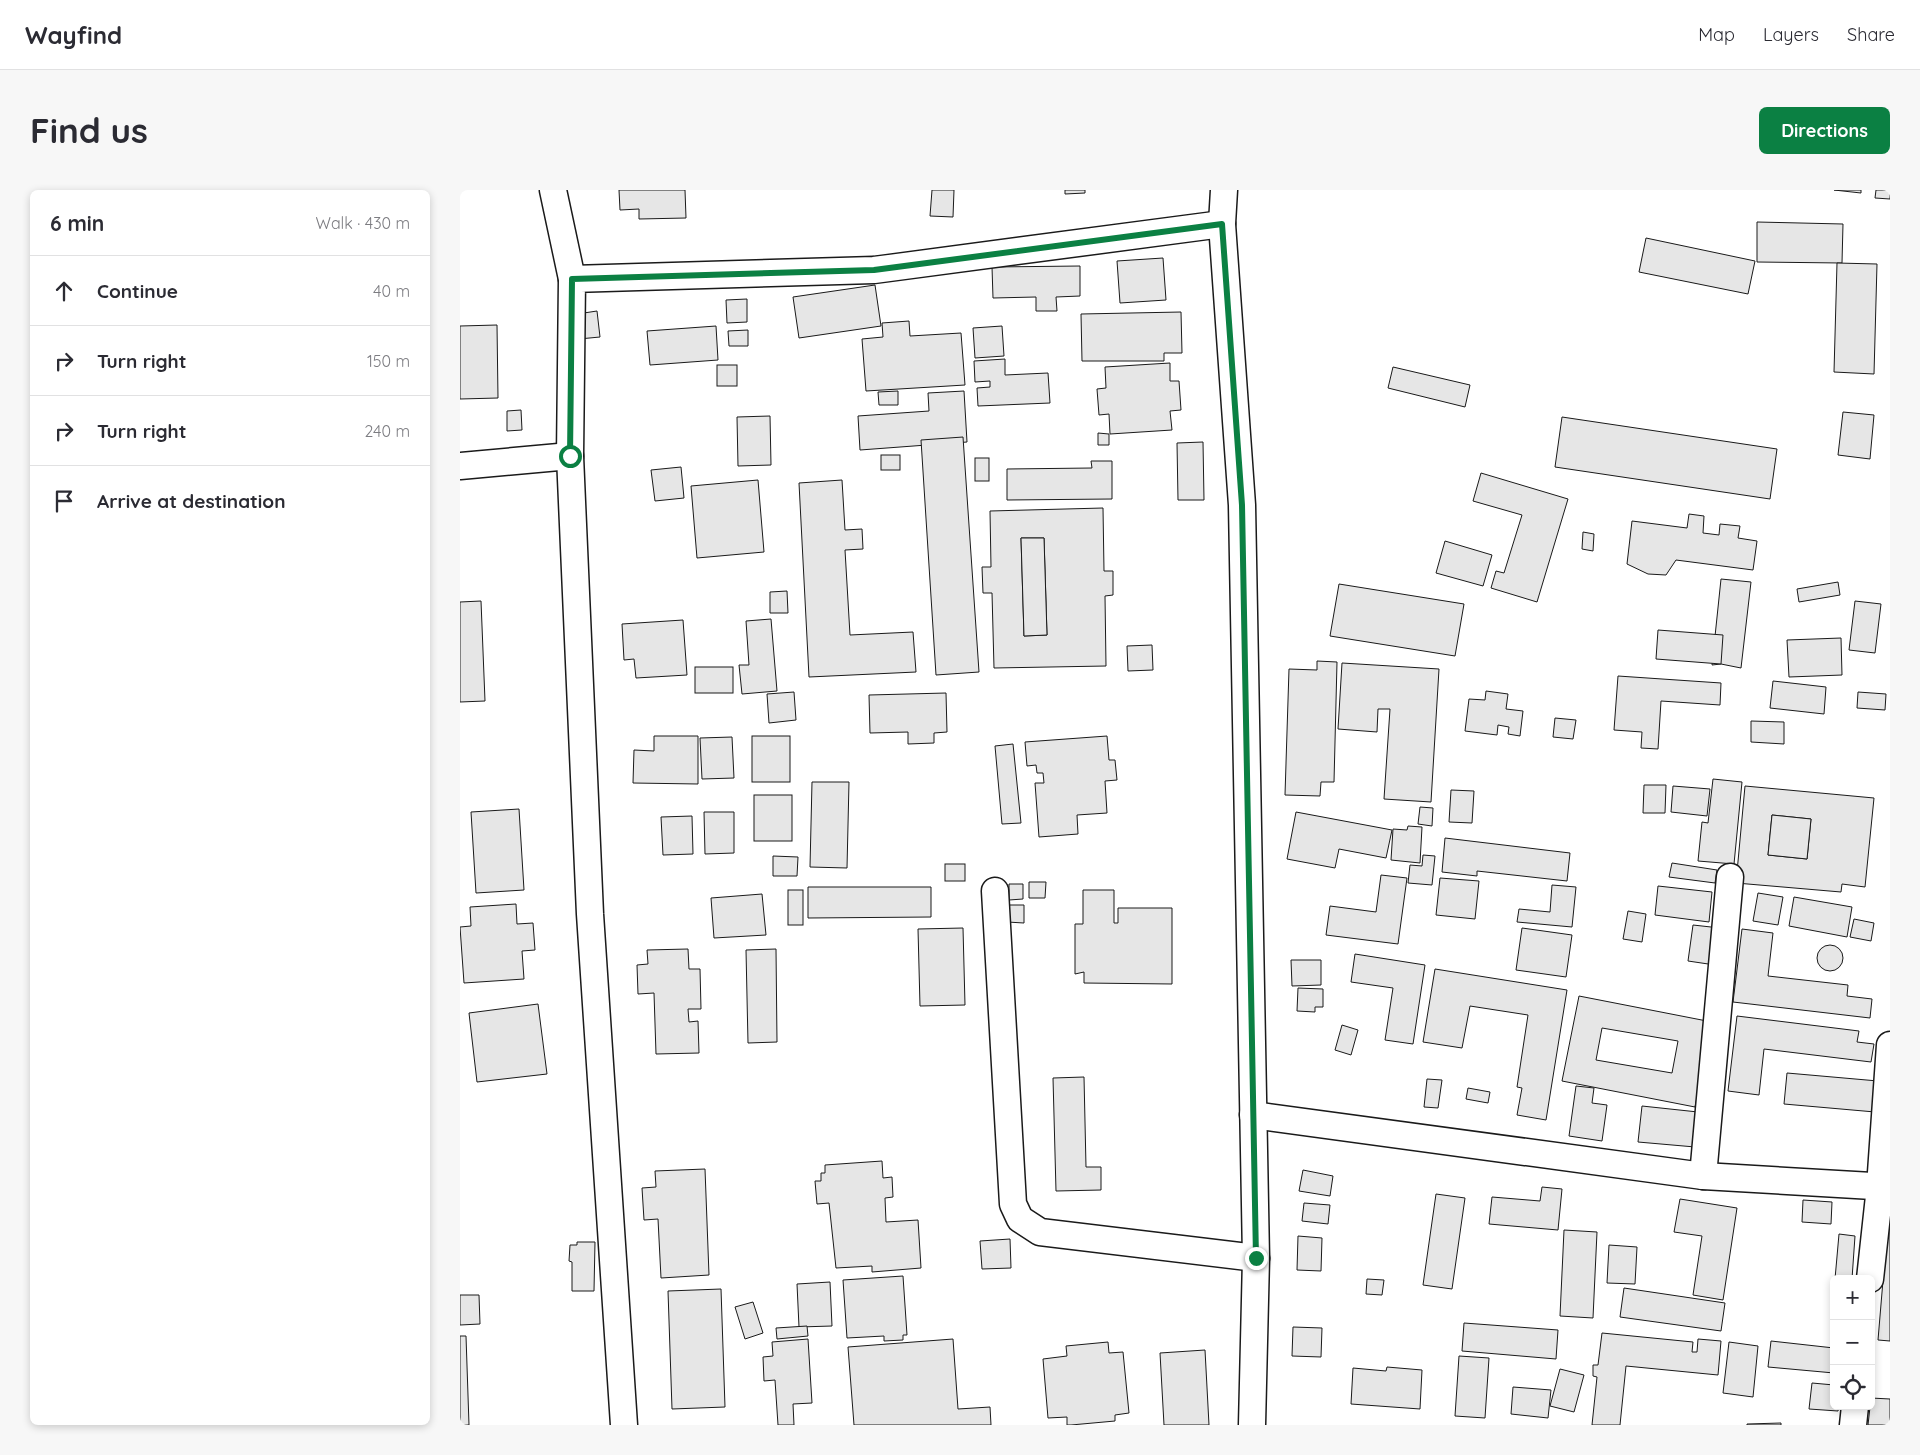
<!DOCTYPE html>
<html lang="en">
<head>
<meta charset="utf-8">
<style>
	body { margin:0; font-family:Quicksand,sans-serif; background:#f7f7f7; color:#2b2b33 }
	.controls { position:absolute; right:15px; bottom:15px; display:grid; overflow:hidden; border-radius:8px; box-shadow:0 2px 8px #0003 }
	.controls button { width:45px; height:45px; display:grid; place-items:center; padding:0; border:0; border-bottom:1px solid #e1e1e2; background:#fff; color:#2b2b33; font:25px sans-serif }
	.stop { position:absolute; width:15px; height:15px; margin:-11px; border:4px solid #0b8043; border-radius:50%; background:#fff }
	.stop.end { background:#0b8043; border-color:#fff; box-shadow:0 1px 5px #0008 }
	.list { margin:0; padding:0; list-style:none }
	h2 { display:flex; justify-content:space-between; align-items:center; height:65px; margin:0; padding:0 20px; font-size:21px }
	h2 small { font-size:16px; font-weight:400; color:#7c7c81 }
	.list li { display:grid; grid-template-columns:32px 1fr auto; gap:15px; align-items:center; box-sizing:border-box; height:70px; padding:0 20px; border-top:1px solid #e1e1e2 }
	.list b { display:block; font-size:19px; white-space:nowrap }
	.list em { font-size:16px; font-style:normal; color:#7c7c81 }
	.icon { flex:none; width:28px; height:28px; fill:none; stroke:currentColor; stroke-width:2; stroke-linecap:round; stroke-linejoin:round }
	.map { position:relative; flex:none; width:1430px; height:1235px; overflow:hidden; border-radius:8px }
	header { display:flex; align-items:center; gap:30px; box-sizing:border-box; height:70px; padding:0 25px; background:#fff; border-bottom:1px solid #e1e1e2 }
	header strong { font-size:24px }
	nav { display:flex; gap:28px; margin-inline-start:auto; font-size:18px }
	.intro { display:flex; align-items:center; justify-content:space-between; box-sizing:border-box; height:120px; padding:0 30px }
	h1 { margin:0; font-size:35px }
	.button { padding:12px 22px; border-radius:8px; background:#0b8043; color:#fff; font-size:18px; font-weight:700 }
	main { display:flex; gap:30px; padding:0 30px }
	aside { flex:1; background:#fff; border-radius:8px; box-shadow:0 2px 8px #0003 }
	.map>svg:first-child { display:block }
	.building { fill:#e6e6e6; stroke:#1a1a1a; fill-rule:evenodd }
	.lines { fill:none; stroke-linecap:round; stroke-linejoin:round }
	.minor-casing { stroke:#1a1a1a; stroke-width:29 }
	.minor { stroke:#fff; stroke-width:26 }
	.route { stroke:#0b8043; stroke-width:6 }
</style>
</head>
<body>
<header>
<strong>Wayfind</strong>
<nav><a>Map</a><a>Layers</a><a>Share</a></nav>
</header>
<div class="intro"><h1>Find us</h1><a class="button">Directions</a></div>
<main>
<aside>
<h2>6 min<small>Walk · 430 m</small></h2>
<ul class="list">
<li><svg class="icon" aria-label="ahead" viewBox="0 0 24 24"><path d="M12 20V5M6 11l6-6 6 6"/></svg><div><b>Continue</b></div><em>40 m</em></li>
<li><svg class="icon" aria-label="right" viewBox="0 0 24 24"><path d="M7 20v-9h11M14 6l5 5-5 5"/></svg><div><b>Turn right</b></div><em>150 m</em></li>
<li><svg class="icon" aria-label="right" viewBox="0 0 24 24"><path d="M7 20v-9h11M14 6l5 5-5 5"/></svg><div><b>Turn right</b></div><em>240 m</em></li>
<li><svg class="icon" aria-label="arrive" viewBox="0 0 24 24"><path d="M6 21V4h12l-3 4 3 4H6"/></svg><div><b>Arrive at destination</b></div></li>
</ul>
</aside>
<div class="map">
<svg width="1430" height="1235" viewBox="0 0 1430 1235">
	<rect width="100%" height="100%" fill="#fff"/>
	<g class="building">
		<path d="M 159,0 L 225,0 L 226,28 L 179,29 L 179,19 L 160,20 Z"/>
		<path d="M 472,0 L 494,0 L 493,27 L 470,26 Z"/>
		<path d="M 605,0 L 625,0 L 625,3 L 605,4 Z"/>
		<path d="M 1374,0 L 1401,0 L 1401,3 Z"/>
		<path d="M 1416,0 L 1430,0 L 1430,9 L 1415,8 Z"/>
		<path d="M 1297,32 L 1383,34 L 1382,73 L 1297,72 Z"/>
		<path d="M 1186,48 L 1295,71 L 1288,104 L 1179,82 Z"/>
		<path d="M 703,68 L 706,110 L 660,113 L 657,71 Z"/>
		<path d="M 1377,73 L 1417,74 L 1414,184 L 1374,182 Z"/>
		<path d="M 620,76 L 620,106 L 596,107 L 597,121 L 576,121 L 576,107 L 533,108 L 532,77 Z"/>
		<path d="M 415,95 L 421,136 L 339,148 L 333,107 Z"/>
		<path d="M 287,109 L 287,132 L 267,133 L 266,110 Z"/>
		<path d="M 137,121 L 140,147 L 119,149 L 117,124 Z"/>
		<path d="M 721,122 L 722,163 L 704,163 L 704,171 L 622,171 L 621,124 Z"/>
		<path d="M 449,131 L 450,146 L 501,143 L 505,195 L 406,201 L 402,149 L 423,147 L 422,133 Z"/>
		<path d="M 37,135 L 38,208 L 0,209 L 0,136 Z"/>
		<path d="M 256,136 L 258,170 L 190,175 L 187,141 Z"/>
		<path d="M 542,136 L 544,166 L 515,168 L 513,138 Z"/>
		<path d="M 288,140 L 288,156 L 269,156 L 268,141 Z"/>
		<path d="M 545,169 L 545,185 L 588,183 L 590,213 L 518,216 L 517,198 L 530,197 L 530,191 L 515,192 L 514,171 Z"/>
		<path d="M 710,173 L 710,191 L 719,191 L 721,220 L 710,221 L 712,240 L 650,244 L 649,224 L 639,225 L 637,199 L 646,198 L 645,177 Z"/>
		<rect x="257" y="175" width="20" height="21"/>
		<path d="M 933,177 L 1010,195 L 1005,217 L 928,198 Z"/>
		<path d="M 438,201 L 438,215 L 419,215 L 418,202 Z"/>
		<path d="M 504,201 L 507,252 L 400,260 L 398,226 L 469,221 L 468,203 Z"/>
		<path d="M 61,220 L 62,240 L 47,241 L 47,221 Z"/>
		<path d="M 1383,222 L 1414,225 L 1410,269 L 1378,265 Z"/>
		<path d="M 310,226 L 311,275 L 278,276 L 277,227 Z"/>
		<path d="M 1102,227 L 1317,259 L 1310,309 L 1095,277 Z"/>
		<path d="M 638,243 L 649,244 L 649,255 L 638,255 Z"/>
		<path d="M 503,247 L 519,482 L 476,485 L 461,250 Z"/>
		<path d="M 743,252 L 744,310 L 718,310 L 717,253 Z"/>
		<rect x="421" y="265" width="19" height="15"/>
		<rect x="515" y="268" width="14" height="23"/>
		<path d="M 631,271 L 652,271 L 652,309 L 547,310 L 547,279 L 632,278 Z"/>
		<path d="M 221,277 L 224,308 L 195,311 L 191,280 Z"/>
		<path d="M 1021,283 L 1108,309 L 1077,412 L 1031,398 L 1036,381 L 1044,383 L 1062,325 L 1013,311 Z"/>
		<path d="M 298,290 L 304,362 L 237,368 L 231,296 Z"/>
		<path d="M 382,290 L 385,340 L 402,339 L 403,359 L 385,360 L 390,445 L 453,442 L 456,482 L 349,487 L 339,293 Z"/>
		<path d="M 643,318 L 644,381 L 653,381 L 653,405 L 645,406 L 646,476 L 534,478 L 532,403 L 523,403 L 522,377 L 531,377 L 530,321 ZM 561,348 L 584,348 L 587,445 L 564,446 Z"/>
		<path d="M 1229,324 L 1244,326 L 1243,343 L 1259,345 L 1260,334 L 1280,336 L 1278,348 L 1297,351 L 1293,380 L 1216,370 L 1206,385 L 1188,384 L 1167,374 L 1172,331 L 1227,338 Z"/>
		<path d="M 1123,342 L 1134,344 L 1133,361 L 1122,359 Z"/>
		<path d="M 561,348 L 584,348 L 587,445 L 564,446 Z"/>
		<path d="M 985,351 L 1032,365 L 1023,396 L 976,383 Z"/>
		<path d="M 1261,389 L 1291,392 L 1281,478 L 1261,474 L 1252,475 Z"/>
		<path d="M 1378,392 L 1380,405 L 1339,412 L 1337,399 Z"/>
		<path d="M 879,394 L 1004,414 L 995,466 L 870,446 Z"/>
		<path d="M 327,401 L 328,423 L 310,423 L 310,402 Z"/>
		<path d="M 21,411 L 25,511 L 0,512 L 0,412 Z"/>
		<path d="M 1395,411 L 1421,414 L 1415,463 L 1389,460 Z"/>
		<path d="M 311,429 L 317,501 L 282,504 L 279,475 L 289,475 L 286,431 Z"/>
		<path d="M 223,430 L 227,485 L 176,488 L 174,469 L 164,470 L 162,434 Z"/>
		<path d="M 1198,440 L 1263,445 L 1261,474 L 1196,469 Z"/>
		<path d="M 1381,448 L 1382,485 L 1329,487 L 1327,450 Z"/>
		<path d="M 692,455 L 693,480 L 668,481 L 667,456 Z"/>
		<path d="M 857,471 L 877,472 L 874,592 L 861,592 L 860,606 L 825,605 L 829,479 L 857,480 Z"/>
		<path d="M 882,473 L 979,479 L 971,612 L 924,609 L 930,519 L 918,519 L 917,542 L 878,539 Z"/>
		<rect x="235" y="477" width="38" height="26"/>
		<path d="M 1158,486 L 1261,493 L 1260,515 L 1201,511 L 1198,559 L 1181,558 L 1182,542 L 1154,540 Z"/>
		<path d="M 1313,491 L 1366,497 L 1364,524 L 1310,518 Z"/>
		<path d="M 1026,501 L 1048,504 L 1046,519 L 1063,521 L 1060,546 L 1048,544 L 1049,537 L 1038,535 L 1037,545 L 1005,541 L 1009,509 L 1025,510 Z"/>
		<path d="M 334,502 L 336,530 L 309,533 L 307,504 Z"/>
		<path d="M 1398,502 L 1426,504 L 1425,520 L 1397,518 Z"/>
		<path d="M 486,503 L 487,542 L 474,543 L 474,553 L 448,554 L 448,542 L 410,543 L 409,505 Z"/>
		<path d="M 1095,528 L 1116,530 L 1113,549 L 1093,547 Z"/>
		<path d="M 1291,531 L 1324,532 L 1324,554 L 1291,552 Z"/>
		<path d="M 194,546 L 238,546 L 238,594 L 173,593 L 174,560 L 194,561 Z"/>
		<rect x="292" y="546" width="38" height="46"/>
		<path d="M 647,546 L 649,570 L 655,570 L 657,590 L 645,591 L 647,623 L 617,625 L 618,644 L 579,647 L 575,593 L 584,593 L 583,583 L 577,583 L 576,575 L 567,576 L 565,552 Z"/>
		<path d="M 272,547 L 274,588 L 242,589 L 240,548 Z"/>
		<path d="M 553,554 L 561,633 L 542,634 L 535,556 Z"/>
		<path d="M 1253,589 L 1282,592 L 1274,674 L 1238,671 L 1242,632 L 1248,633 Z"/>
		<path d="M 352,592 L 389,592 L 387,678 L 350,677 Z"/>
		<path d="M 1184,595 L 1206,595 L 1205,623 L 1183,623 Z"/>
		<path d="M 1213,596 L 1250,599 L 1247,626 L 1211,622 Z"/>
		<path d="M 1285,596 L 1414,608 L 1405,697 L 1382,694 L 1381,702 L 1276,693 ZM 1312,625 L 1351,629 L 1347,669 L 1308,665 Z"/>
		<path d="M 991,600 L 1014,601 L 1012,633 L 989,632 Z"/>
		<rect x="294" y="605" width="38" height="46"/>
		<path d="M 960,617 L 973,618 L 972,636 L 958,634 Z"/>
		<path d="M 59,619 L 64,700 L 16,703 L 11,622 Z"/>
		<path d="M 244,622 L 274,622 L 274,663 L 245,664 Z"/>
		<path d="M 836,622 L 932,640 L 926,668 L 879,659 L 875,678 L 827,669 Z"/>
		<path d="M 1312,625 L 1351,629 L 1347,669 L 1308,665 Z"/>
		<path d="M 232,626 L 233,664 L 203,665 L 201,627 Z"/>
		<path d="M 948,636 L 962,637 L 960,673 L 931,670 L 933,639 L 947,640 Z"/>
		<path d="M 985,648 L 1110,663 L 1107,691 L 1017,681 L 1017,686 L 982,682 Z"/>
		<path d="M 963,665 L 975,666 L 972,695 L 948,693 L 950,675 L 962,676 Z"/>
		<path d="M 313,666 L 338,667 L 337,686 L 313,686 Z"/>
		<path d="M 1212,673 L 1257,680 L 1255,693 L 1209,687 Z"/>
		<rect x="485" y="674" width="20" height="17"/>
		<path d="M 921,685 L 947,688 L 938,754 L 866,745 L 870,716 L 916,722 Z"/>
		<path d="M 980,688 L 1019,691 L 1015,729 L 976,725 Z"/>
		<path d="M 569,692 L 586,692 L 585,708 L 569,708 Z"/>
		<path d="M 549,694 L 563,694 L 563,709 L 549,710 Z"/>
		<path d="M 1092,695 L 1116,697 L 1112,737 L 1057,732 L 1059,719 L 1090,722 Z"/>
		<path d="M 1198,696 L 1252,702 L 1249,732 L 1195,725 Z"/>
		<path d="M 348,697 L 471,697 L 471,727 L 348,728 Z"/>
		<rect x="328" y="700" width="15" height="35"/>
		<path d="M 623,700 L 654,700 L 654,733 L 658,733 L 658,718 L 712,718 L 712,794 L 624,793 L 624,782 L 615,784 L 615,734 L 623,734 Z"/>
		<path d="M 1298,703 L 1323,707 L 1318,735 L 1293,731 Z"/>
		<path d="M 302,704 L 306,745 L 254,748 L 251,708 Z"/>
		<path d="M 1334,707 L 1392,717 L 1387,747 L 1329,736 Z"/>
		<path d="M 56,714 L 57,734 L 73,733 L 75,760 L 62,761 L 64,789 L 4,793 L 0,737 L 11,736 L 10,717 Z"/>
		<path d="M 548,715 L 564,715 L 564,733 L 547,732 Z"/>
		<path d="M 1168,721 L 1186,724 L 1182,752 L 1163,749 Z"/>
		<path d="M 1394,729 L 1414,733 L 1411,751 L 1390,747 Z"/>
		<path d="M 1233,735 L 1260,738 L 1255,775 L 1228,771 Z"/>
		<path d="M 503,738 L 505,815 L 460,816 L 458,739 Z"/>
		<path d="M 1062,738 L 1112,745 L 1106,787 L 1056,780 Z"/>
		<path d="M 1282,739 L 1313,743 L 1308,786 L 1388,795 L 1387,806 L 1412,809 L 1410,828 L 1273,812 Z"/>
		<circle cx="1370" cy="768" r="13"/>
		<path d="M 228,759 L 229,779 L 240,779 L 241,819 L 228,819 L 229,832 L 238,831 L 239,863 L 196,864 L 194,803 L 178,804 L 177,775 L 188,774 L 187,760 Z"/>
		<path d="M 316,759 L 317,852 L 288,853 L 286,760 Z"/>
		<path d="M 895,764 L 965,775 L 953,854 L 925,850 L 933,798 L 891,792 Z"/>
		<path d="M 831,770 L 861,770 L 861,795 L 832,796 Z"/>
		<path d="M 975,779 L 1107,800 L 1086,930 L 1057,925 L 1062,898 L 1057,897 L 1068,825 L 1010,816 L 1002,858 L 963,852 Z"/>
		<path d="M 838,798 L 863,799 L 863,817 L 855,817 L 855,822 L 837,821 Z"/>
		<path d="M 1119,806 L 1252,832 L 1235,917 L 1102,891 ZM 1142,838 L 1218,851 L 1212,883 L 1136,870 Z"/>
		<path d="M 78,814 L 87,884 L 17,892 L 9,823 Z"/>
		<path d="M 1277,826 L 1399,841 L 1397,852 L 1414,854 L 1411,872 L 1304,859 L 1299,905 L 1268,901 Z"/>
		<path d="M 882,835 L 898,840 L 891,865 L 875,860 Z"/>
		<path d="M 1327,883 L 1418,891 L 1415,922 L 1324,914 Z"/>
		<path d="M 624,887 L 626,977 L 641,977 L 641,1000 L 596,1001 L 593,888 Z"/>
		<path d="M 967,889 L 982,890 L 978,918 L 964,917 Z"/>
		<path d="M 1116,896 L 1134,898 L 1132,913 L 1147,915 L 1142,951 L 1109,946 Z"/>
		<path d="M 1008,898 L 1030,902 L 1028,913 L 1006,909 Z"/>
		<path d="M 1182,916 L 1238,922 L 1235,957 L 1178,952 Z"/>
		<path d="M 422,971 L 423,988 L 432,987 L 433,1007 L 425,1008 L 426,1032 L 458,1030 L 461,1078 L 412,1082 L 412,1076 L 376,1078 L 369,1013 L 357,1014 L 355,991 L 361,991 L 361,983 L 365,983 L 365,975 Z"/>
		<path d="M 245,979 L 249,1085 L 201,1088 L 198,1029 L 184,1030 L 182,998 L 196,997 L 195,981 Z"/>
		<path d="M 843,980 L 873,986 L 870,1006 L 839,1001 Z"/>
		<path d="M 1082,997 L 1102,999 L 1098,1040 L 1029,1034 L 1032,1007 L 1080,1011 Z"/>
		<path d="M 976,1004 L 1005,1008 L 992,1099 L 963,1095 Z"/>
		<path d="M 1220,1009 L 1277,1018 L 1263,1110 L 1233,1105 L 1242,1046 L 1214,1042 Z"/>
		<path d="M 1343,1010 L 1372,1012 L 1371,1034 L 1342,1032 Z"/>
		<path d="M 844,1013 L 870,1015 L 868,1034 L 842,1031 Z"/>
		<path d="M 1428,1031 L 1430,1031 L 1430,1151 L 1418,1150 Z"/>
		<path d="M 1104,1040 L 1137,1042 L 1133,1128 L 1100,1126 Z"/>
		<path d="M 1379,1044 L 1395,1046 L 1392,1089 L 1375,1089 Z"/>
		<path d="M 838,1046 L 862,1048 L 861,1081 L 837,1080 Z"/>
		<path d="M 550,1049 L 551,1078 L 522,1079 L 520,1051 Z"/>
		<path d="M 117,1052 L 135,1052 L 134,1101 L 112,1101 L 112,1072 L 109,1071 L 110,1055 L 117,1055 Z"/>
		<path d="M 1149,1055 L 1177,1057 L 1175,1094 L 1147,1093 Z"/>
		<path d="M 443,1086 L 447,1145 L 443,1145 L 443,1150 L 424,1151 L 424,1146 L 387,1148 L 383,1090 Z"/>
		<path d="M 907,1089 L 924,1090 L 922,1105 L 906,1104 Z"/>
		<path d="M 370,1092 L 372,1136 L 339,1137 L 337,1094 Z"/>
		<path d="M 1164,1098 L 1265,1113 L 1261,1141 L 1160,1127 Z"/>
		<path d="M 261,1099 L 265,1217 L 212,1219 L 208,1101 Z"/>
		<path d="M 0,1105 L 19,1105 L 20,1134 L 0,1135 Z"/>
		<path d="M 293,1112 L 303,1143 L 285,1149 L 275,1117 Z"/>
		<path d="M 1004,1133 L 1098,1140 L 1096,1169 L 1002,1161 Z"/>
		<path d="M 347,1136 L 348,1146 L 317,1149 L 316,1138 Z"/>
		<path d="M 833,1137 L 862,1138 L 861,1167 L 832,1166 Z"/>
		<path d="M 1142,1143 L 1233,1152 L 1232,1162 L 1237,1162 L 1238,1149 L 1261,1151 L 1258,1185 L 1166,1176 L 1160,1235 L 1132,1235 L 1137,1187 L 1133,1186 L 1133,1175 L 1138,1175 Z"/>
		<path d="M 0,1146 L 6,1146 L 9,1235 L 0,1235 Z"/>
		<path d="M 348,1149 L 352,1213 L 333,1214 L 334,1235 L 318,1235 L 315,1190 L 304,1191 L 303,1167 L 313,1166 L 312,1152 Z"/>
		<path d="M 493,1149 L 498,1219 L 530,1217 L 531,1235 L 394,1235 L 388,1157 Z"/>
		<path d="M 1311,1151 L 1374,1158 L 1374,1183 L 1308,1177 Z"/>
		<path d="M 648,1152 L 649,1163 L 663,1162 L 669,1223 L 655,1225 L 655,1231 L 611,1235 L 607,1235 L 607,1227 L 588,1228 L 583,1169 L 607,1166 L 606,1156 Z"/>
		<path d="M 1269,1152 L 1298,1156 L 1293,1207 L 1263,1203 Z"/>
		<path d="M 745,1160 L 749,1235 L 704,1235 L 700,1163 Z"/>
		<path d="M 999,1166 L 1029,1168 L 1025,1228 L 995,1226 Z"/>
		<path d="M 927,1177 L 962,1180 L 960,1219 L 891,1214 L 893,1178 L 926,1181 Z"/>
		<path d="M 1100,1179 L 1124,1185 L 1114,1222 L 1090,1216 Z"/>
		<path d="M 1352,1193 L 1374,1195 L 1374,1216 L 1379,1216 L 1378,1221 L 1349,1219 Z"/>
		<path d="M 1053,1197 L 1091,1200 L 1088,1228 L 1051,1224 Z"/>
		<path d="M 1411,1208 L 1430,1209 L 1430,1235 L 1408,1235 Z"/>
		<path d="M 1321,1233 L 1321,1235 L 1287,1235 L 1287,1234 Z"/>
	</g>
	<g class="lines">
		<g class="minor-casing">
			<g id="minor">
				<path d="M 93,0 L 112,89"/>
				<path d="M 764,0 L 762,34 L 782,315 L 796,1068 L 792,1235"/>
				<path d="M 0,276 L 110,266"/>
				<path d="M 535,701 L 553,1014 L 560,1029 L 580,1042 L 796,1068"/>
				<path d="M 793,925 L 1243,986 L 1430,997"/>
				<path d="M 1243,986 L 1270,687"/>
				<path d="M 1410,1089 L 1420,997 L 1430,855"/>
				<path d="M 164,1235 L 130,724 L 110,266 L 112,89 L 414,80 L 762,34"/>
				<path d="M 1393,1235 L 1395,1216"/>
			</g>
		</g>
		<use href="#minor" class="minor"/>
	</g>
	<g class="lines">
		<path class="route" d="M 110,266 L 112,89 L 414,80 L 762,34 L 782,315 L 796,1068"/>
	</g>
</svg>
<div class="controls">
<button>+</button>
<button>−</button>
<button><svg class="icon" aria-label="locate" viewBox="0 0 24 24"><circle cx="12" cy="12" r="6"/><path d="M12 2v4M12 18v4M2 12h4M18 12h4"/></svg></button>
</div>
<div class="stop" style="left:110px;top:266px"></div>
<div class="stop end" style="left:796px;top:1068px"></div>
</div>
</main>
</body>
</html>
